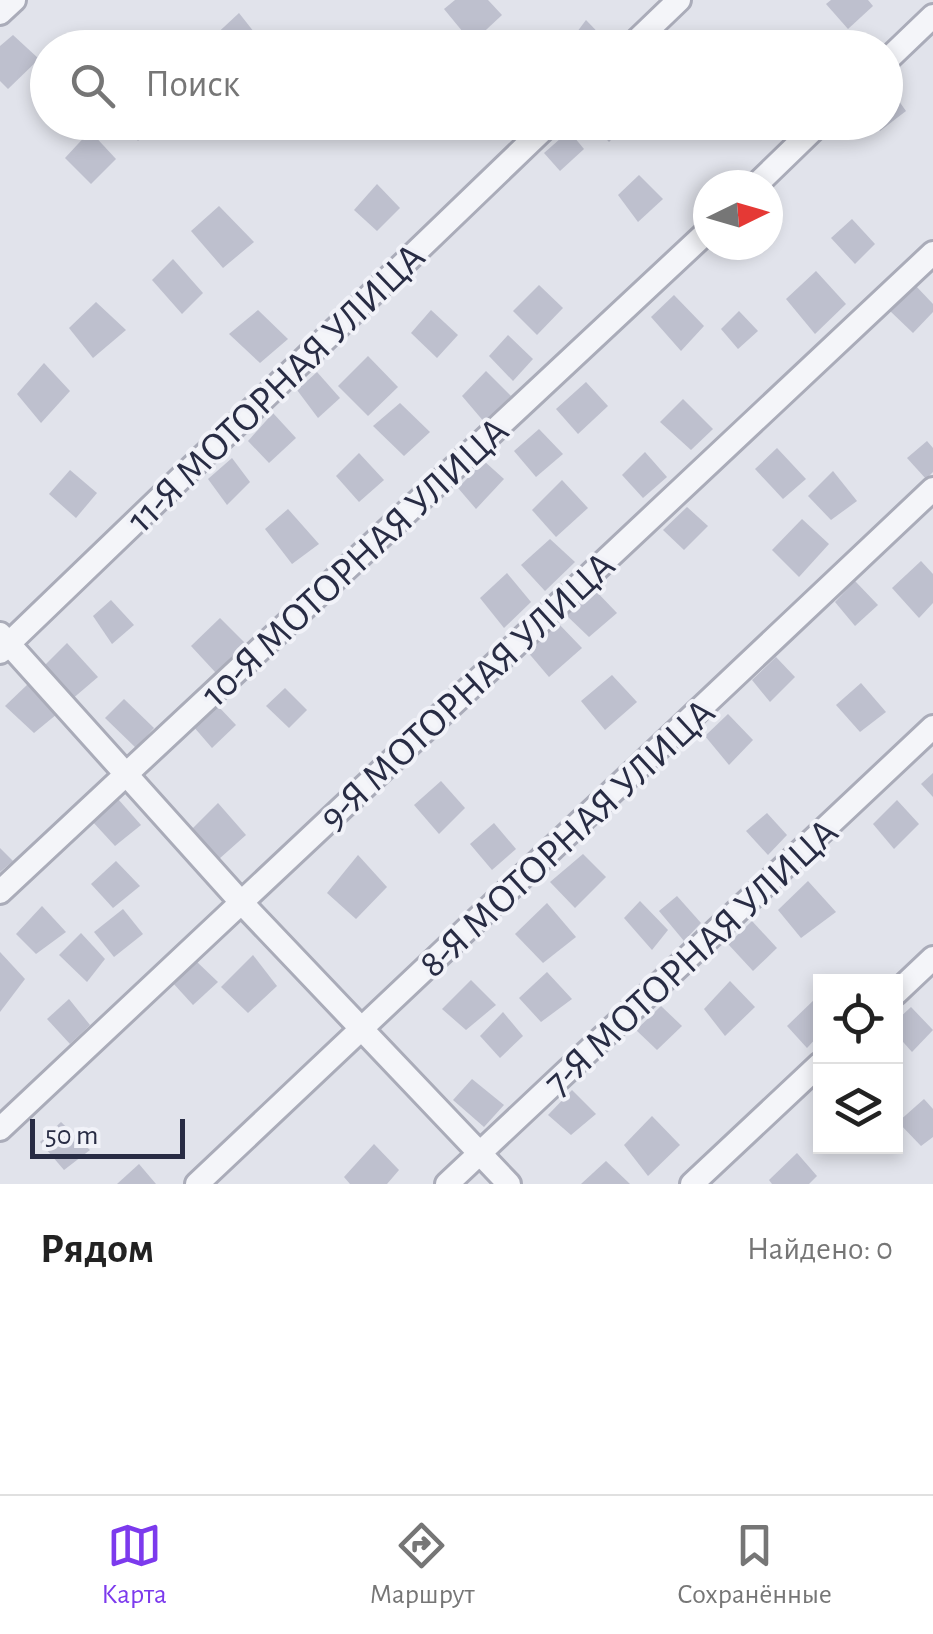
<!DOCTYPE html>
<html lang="ru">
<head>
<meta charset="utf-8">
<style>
	body { margin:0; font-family:"Alegreya Sans",sans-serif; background:#f6f6f6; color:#222 }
	.controls { position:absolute; right:30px; bottom:30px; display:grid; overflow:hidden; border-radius:0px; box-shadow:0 5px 15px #0003 }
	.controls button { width:90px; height:90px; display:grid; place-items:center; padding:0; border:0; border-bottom:2px solid #e0e0e0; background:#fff; color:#222; font:50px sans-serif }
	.compass { position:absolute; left:693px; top:170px; width:90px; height:90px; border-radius:50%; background:#fff; box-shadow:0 5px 15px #0003; rotate:85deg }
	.scale { position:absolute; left:30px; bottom:25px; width:155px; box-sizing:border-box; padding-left:10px; border:5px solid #282c44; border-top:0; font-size:28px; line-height:35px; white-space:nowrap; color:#282c44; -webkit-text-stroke:8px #f1f2f8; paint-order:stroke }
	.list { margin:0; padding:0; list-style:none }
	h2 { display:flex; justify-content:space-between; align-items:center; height:130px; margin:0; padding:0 40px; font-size:42px }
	h2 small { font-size:32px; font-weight:400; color:#767676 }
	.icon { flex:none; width:55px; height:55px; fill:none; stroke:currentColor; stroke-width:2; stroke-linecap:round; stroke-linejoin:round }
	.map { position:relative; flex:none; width:933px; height:1184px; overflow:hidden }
	.search { position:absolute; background:#fff; box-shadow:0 5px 15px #0003; left:30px; right:30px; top:30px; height:110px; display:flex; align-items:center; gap:25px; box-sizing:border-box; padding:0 35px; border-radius:55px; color:#767676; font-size:38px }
	.sheet { height:310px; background:#fff }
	nav { display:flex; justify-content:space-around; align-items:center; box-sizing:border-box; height:140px; border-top:2px solid #e0e0e0; background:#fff; font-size:28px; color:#767676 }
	nav a { display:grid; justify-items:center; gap:5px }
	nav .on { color:#7c3aed }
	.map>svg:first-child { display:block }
	.building { fill:#bec0ce }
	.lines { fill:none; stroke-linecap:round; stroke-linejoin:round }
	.minor-casing { stroke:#aaacb9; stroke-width:28 }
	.minor { stroke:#f4f5f9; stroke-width:22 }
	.labels { text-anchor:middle; stroke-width:8; stroke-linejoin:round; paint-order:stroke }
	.street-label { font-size:40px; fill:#282c44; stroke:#f1f2f8 }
</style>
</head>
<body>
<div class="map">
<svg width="933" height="1184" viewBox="0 0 933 1184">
	<rect width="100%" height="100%" fill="#e1e3eb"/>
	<g class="building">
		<path d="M 455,0 L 488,0 L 502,15 L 472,43 L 444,9 Z"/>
		<path d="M 831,0 L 868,0 L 873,6 L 848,29 L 826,4 Z"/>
		<path d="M 239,13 L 258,37 L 246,48 L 216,48 L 210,40 Z"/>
		<path d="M 586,20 L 613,48 L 565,48 Z"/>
		<path d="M 13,35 L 39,59 L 8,89 L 0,81 L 0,46 Z"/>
		<path d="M 886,83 L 906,111 L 880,131 L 874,122 L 886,122 Z"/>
		<path d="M 123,122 L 155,122 L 138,141 Z"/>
		<path d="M 590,122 L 629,122 L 609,142 Z"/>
		<path d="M 90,131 L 116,159 L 91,184 L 65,158 Z"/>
		<path d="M 569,131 L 584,149 L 560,171 L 544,153 Z"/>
		<path d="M 639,175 L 663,199 L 638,222 L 618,195 Z"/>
		<path d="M 377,184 L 400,208 L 377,231 L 354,210 Z"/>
		<path d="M 219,206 L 254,242 L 223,268 L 191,231 Z"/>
		<path d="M 852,219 L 875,244 L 855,264 L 831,238 Z"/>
		<path d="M 173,259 L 203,293 L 182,314 L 152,280 Z"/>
		<path d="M 816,271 L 846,304 L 815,334 L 786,299 Z"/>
		<path d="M 539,285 L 563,308 L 537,335 L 513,311 Z"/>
		<path d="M 915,285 L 933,304 L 933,312 L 913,333 L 889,310 Z"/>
		<path d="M 674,295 L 704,326 L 681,351 L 651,317 Z"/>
		<path d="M 96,302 L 126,330 L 93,358 L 69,328 Z"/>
		<path d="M 258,310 L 288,339 L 260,363 L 229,334 Z"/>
		<path d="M 431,310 L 458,335 L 437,358 L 411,333 Z"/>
		<path d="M 739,311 L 758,331 L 738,349 L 721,329 Z"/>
		<path d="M 508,335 L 533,359 L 513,381 L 489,356 Z"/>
		<path d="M 368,356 L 398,387 L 368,416 L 338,386 Z"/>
		<path d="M 44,363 L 70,391 L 41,423 L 17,394 Z"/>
		<path d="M 486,371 L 511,396 L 485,423 L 462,396 Z"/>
		<path d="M 317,372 L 340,398 L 318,418 L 297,390 Z"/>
		<path d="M 586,382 L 608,406 L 578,434 L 556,409 Z"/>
		<path d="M 683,399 L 713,429 L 691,450 L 660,422 Z"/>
		<path d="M 400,403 L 430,432 L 404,456 L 373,426 Z"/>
		<path d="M 273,413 L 296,438 L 269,463 L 248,441 Z"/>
		<path d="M 539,429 L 563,454 L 536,477 L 514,451 Z"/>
		<path d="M 927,441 L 933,448 L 933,472 L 926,479 L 907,458 Z"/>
		<path d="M 777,448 L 806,479 L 783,499 L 755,469 Z"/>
		<path d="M 645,452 L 667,477 L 643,498 L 622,475 Z"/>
		<path d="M 359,453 L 384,480 L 359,502 L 336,476 Z"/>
		<path d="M 232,458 L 250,482 L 227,505 L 208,479 Z"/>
		<path d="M 484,461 L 504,479 L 476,509 L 458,488 Z"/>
		<path d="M 70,470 L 97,493 L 76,518 L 49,494 Z"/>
		<path d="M 833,471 L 857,501 L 831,520 L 808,496 Z"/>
		<path d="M 562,480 L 588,508 L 556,537 L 532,510 Z"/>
		<path d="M 687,507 L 708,526 L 684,550 L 663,530 Z"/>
		<path d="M 288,509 L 319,544 L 292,564 L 265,529 Z"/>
		<path d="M 802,519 L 829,544 L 799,577 L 772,550 Z"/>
		<path d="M 550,539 L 575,562 L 545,591 L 521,565 Z"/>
		<path d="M 921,561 L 933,574 L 933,603 L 919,618 L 892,588 Z"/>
		<path d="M 507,573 L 531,602 L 504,628 L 480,598 Z"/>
		<path d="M 855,581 L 878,605 L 855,626 L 835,602 Z"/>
		<path d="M 593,588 L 617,613 L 589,637 L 566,615 Z"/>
		<path d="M 111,600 L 134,625 L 112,644 L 93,616 Z"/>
		<path d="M 220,618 L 245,643 L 216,673 L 191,646 Z"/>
		<path d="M 556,621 L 582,648 L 549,677 L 526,650 Z"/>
		<path d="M 67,643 L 98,677 L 71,700 L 43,667 Z"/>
		<path d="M 776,657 L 795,677 L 770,702 L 752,680 Z"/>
		<path d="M 612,675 L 637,702 L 605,730 L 581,701 Z"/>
		<path d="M 861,683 L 886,712 L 860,732 L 836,705 Z"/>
		<path d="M 28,684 L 57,714 L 34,733 L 5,706 Z"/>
		<path d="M 285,688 L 307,710 L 289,728 L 266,706 Z"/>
		<path d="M 124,699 L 154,728 L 136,748 L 105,718 Z"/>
		<path d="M 216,704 L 236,725 L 212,748 L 193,726 Z"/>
		<path d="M 728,714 L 753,740 L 729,765 L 705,736 Z"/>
		<path d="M 933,773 L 933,797 L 921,784 Z"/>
		<path d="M 441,781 L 465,808 L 439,834 L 414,805 Z"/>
		<path d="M 118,799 L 141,825 L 115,846 L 92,821 Z"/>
		<path d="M 897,800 L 919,824 L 894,849 L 873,824 Z"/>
		<path d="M 218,803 L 246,835 L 219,859 L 192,829 Z"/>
		<path d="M 767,813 L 787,835 L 768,855 L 746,831 Z"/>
		<path d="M 494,823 L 516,849 L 492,870 L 470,844 Z"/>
		<path d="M 0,848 L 13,861 L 0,872 Z"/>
		<path d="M 583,854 L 606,877 L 575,908 L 550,882 Z"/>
		<path d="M 358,855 L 387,887 L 356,919 L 327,893 Z"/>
		<path d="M 116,861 L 140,886 L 113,908 L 91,884 Z"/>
		<path d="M 808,881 L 836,912 L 801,938 L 778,910 Z"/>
		<path d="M 677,896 L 701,923 L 684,941 L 659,911 Z"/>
		<path d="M 640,901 L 668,930 L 652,950 L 624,918 Z"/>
		<path d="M 547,903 L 576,937 L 543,963 L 515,934 Z"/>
		<path d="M 42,906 L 66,932 L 36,954 L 16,934 Z"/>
		<path d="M 123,909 L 143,934 L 114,957 L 94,932 Z"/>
		<path d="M 752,921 L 777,948 L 753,971 L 728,944 Z"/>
		<path d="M 81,933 L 105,959 L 87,982 L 59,955 Z"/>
		<path d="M 0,952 L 25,979 L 0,1012 Z"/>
		<path d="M 253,955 L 277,986 L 248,1013 L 221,987 Z"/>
		<path d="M 196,961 L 218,982 L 193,1005 L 172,982 Z"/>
		<path d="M 547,972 L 572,999 L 541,1022 L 519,998 Z"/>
		<path d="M 471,980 L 496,1005 L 466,1030 L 442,1009 Z"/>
		<path d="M 730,981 L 755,1007 L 725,1036 L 704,1009 Z"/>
		<path d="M 817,997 L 820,1034 L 807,1048 L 787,1026 Z"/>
		<path d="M 69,999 L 90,1025 L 70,1044 L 47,1019 Z"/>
		<path d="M 661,1006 L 682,1026 L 657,1050 L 636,1030 Z"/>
		<path d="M 911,1007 L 933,1030 L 912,1052 L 896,1034 L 896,1021 Z"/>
		<path d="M 503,1012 L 523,1036 L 500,1058 L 480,1036 Z"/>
		<path d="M 472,1079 L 504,1105 L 484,1127 L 453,1100 Z"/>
		<path d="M 572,1090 L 596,1114 L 571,1135 L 548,1115 Z"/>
		<path d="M 924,1099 L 933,1109 L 933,1137 L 921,1146 L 898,1122 Z"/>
		<path d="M 652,1116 L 680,1145 L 648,1176 L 624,1145 Z"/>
		<path d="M 61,1122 L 90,1150 L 64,1170 L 40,1142 Z"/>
		<path d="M 374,1144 L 399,1170 L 387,1184 L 350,1184 L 344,1177 Z"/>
		<path d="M 797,1153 L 817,1176 L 809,1184 L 772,1184 L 769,1180 Z"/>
		<path d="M 606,1161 L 630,1184 L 581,1184 Z"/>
		<path d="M 139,1164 L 156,1184 L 117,1184 Z"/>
	</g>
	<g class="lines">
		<g class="minor-casing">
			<g id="minor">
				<path d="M 0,13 L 14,0"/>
				<path d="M 629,48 L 679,0"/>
				<path d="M 886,61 L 933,16"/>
				<path d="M 756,185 L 821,122"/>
				<path d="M 0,634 L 240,901 L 509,1184"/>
				<path d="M 0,652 L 551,122"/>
				<path d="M 0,892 L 708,231"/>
				<path d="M 896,993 L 933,958"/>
				<path d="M 0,1129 L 933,253"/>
				<path d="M 197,1184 L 933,489"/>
				<path d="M 447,1184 L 933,727"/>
				<path d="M 692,1184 L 820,1064"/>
			</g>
		</g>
		<use href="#minor" class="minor"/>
	</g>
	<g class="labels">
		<g class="street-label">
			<text transform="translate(275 387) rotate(-44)" y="14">11-Я МОТОРНАЯ УЛИЦА</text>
			<text transform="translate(354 561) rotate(-43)" y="14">10-Я МОТОРНАЯ УЛИЦА</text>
			<text transform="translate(466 690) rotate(-43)" y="14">9-Я МОТОРНАЯ УЛИЦА</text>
			<text transform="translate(566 837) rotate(-43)" y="14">8-Я МОТОРНАЯ УЛИЦА</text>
			<text transform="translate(690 956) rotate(-43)" y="14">7-Я МОТОРНАЯ УЛИЦА</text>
		</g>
	</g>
</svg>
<div class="controls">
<button><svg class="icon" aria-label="locate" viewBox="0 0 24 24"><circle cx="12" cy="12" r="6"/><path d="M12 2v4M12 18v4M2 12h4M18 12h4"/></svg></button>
<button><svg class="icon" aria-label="layers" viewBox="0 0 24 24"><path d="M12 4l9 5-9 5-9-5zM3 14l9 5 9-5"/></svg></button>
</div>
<svg class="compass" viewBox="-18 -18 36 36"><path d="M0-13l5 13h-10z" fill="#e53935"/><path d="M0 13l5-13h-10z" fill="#767676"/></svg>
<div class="scale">50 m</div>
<div class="search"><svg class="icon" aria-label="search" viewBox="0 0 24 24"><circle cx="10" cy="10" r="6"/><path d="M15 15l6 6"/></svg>Поиск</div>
</div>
<section class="sheet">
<h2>Рядом<small>Найдено: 0</small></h2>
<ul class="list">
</ul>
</section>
<nav>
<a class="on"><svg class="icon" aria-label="map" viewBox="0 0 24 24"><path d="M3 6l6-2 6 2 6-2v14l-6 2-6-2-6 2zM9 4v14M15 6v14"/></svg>Карта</a>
<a><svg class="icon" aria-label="directions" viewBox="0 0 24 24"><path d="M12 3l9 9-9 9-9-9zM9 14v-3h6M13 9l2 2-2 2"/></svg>Маршрут</a>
<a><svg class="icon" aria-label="saved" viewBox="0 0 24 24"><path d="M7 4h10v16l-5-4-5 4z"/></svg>Сохранённые</a>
</nav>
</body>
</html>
